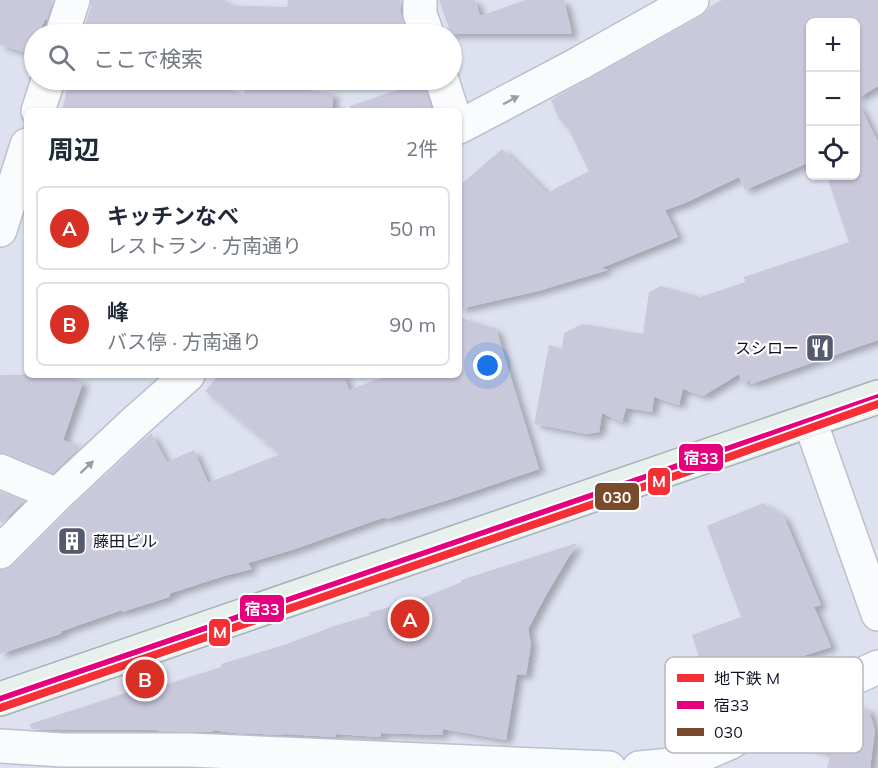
<!DOCTYPE html>
<html lang="ja">
<head>
<meta charset="utf-8">
<style>
	body { margin:0; font-family:Mulish,"Noto Sans JP",sans-serif; background:#f6f6f7; color:#1f2937 }
	.controls { position:absolute; right:18px; top:18px; display:grid; overflow:hidden; border-radius:9px; box-shadow:0 2px 4px #0004 }
	.controls button { width:54px; height:54px; display:grid; place-items:center; padding:0; border:0; border-bottom:2px solid #e0e1e3; background:#fff; color:#1f2937; font:30px sans-serif }
	.you { position:absolute; left:488px; top:366px; width:21px; height:21px; margin:-15px; border:4px solid #fff; border-radius:50%; background:#1a73e8; box-shadow:0 0 0 9px #1a73e833 }
	.badge { display:grid; place-items:center; width:39px; height:39px; border-radius:50%; background:#d93025; color:#fff; font-size:20px; font-weight:700 }
	.pin { position:absolute; translate:-50% -50%; border:3px solid #fff; box-shadow:0 2px 6px #0006 }
	.list { margin:0; padding:0; list-style:none }
	h2 { display:flex; justify-content:space-between; align-items:center; height:78px; margin:0; padding:0 24px; font-size:26px }
	h2 small { font-size:20px; font-weight:400; color:#747a83 }
	.list li { display:grid; grid-template-columns:39px 1fr auto; gap:18px; align-items:center; box-sizing:border-box; height:84px; margin:0 12px 12px; padding:0 12px; border:2px solid #e0e1e3; border-radius:9px }
	.list b { display:block; font-size:22px; white-space:nowrap }
	.list p { margin:0; font-size:20px; white-space:nowrap; color:#747a83 }
	.list em { font-size:20px; font-style:normal; color:#747a83 }
	.icon { flex:none; width:33px; height:33px; fill:none; stroke:currentColor; stroke-width:2; stroke-linecap:round; stroke-linejoin:round }
	.map { position:relative; flex:none; width:878px; height:768px; overflow:hidden }
	.search { position:absolute; background:#fff; box-shadow:0 2px 4px #0004; left:24px; top:24px; width:438px; height:66px; display:flex; align-items:center; gap:15px; box-sizing:border-box; padding:0 21px; border-radius:33px; color:#747a83; font-size:22px }
	.panel { position:absolute; background:#fff; box-shadow:0 2px 4px #0004; left:24px; top:108px; width:438px; height:270px; border-radius:9px }
	.map>svg:first-child { display:block }
	.building { fill:#cac9dc; filter:url(#shadow) }
	.lines { fill:none; stroke-linecap:round; stroke-linejoin:round }
	.minor-casing { stroke:#bbc0d1; stroke-width:36 }
	.major-casing { stroke:#a3b3b1; stroke-width:36 }
	.minor { stroke:#fafbfd; stroke-width:33 }
	.major { stroke:#e8f0ed; stroke-width:33 }
	.bus-1-casing { stroke:#fff; stroke-width:10 }
	.bus-2-casing { stroke:#fff; stroke-width:10 }
	.bus-1 { stroke:#e5007d; stroke-width:6 }
	.bus-2 { stroke:#7a4b2a; stroke-width:6 }
	.metro-1-casing { stroke:#fff; stroke-width:12 }
	.metro-1 { stroke:#f62e36; stroke-width:8 }
	.oneway { fill:#9a9da7 }
	.labels { text-anchor:middle; stroke-width:4.5; stroke-linejoin:round; paint-order:stroke }
	.poi-label { font-size:16px; fill:#0b1025; stroke:#fff; text-anchor:end }
	.key { fill:#fff; stroke:#b6b7be; stroke-width:1.5 }
	.key-label { font-size:16px; fill:#0b1025 }
	.line-badge { stroke:#fff; stroke-width:2 }
	.badge-label { font-size:16px; text-anchor:middle; font-weight:bold; fill:#fff }
</style>
</head>
<body>
<div class="map">
<svg width="878" height="768" viewBox="0 0 878 768">
	<defs>
		<filter id="shadow"><feDropShadow dx="6" dy="4" stdDeviation="3" flood-color="#0004"/></filter>
	</defs>
	<rect width="100%" height="100%" fill="#dee2f0"/>
	<g class="building">
		<path d="M 0,0 L 53,0 L 47,20 L 45,20 L 38,34 L 34,34 L 34,43 L 30,54 L 0,45 Z"/>
		<path d="M 91,0 L 226,0 L 225,5 L 287,7 L 288,0 L 401,0 L 401,14 L 406,29 L 406,34 L 97,34 L 83,30 L 91,6 Z"/>
		<path d="M 439,0 L 475,0 L 480,16 L 525,0 L 564,0 L 572,34 L 445,34 L 445,29 L 449,28 Z"/>
		<path d="M 722,0 L 878,0 L 878,86 L 856,99 L 878,142 L 878,340 L 751,384 L 750,380 L 742,383 L 739,374 L 703,396 L 683,389 L 679,405 L 654,397 L 652,412 L 626,408 L 622,422 L 602,413 L 599,432 L 587,434 L 534,424 L 549,345 L 562,349 L 564,333 L 582,324 L 643,334 L 649,292 L 661,286 L 700,297 L 745,282 L 744,277 L 849,242 L 827,176 L 855,176 L 855,22 L 810,22 L 810,162 L 745,190 L 739,177 L 685,203 L 665,210 L 678,237 L 601,268 L 608,270 L 538,291 L 459,309 L 459,186 L 502,149 L 547,193 L 589,171 L 568,128 L 559,119 L 551,100 L 701,16 L 708,10 L 709,7 Z"/>
		<path d="M 69,80 L 198,80 L 244,94 L 245,83 L 333,93 L 332,111 L 62,111 Z"/>
		<path d="M 424,81 L 432,111 L 351,111 L 350,106 Z"/>
		<path d="M 459,317 L 496,329 L 539,469 L 454,498 L 386,519 L 385,517 L 295,549 L 248,563 L 252,569 L 224,576 L 171,593 L 169,597 L 122,612 L 122,610 L 62,631 L 60,634 L 0,654 L 0,570 L 5,570 L 13,565 L 70,508 L 151,433 L 167,462 L 194,450 L 208,483 L 280,454 L 205,391 L 219,375 L 344,375 L 349,390 L 389,375 L 459,375 Z"/>
		<path d="M 0,375 L 65,375 L 83,382 L 63,440 L 81,447 L 53,473 L 7,454 L 0,453 Z"/>
		<path d="M 0,491 L 24,501 L 2,523 L 0,521 Z"/>
		<path d="M 763,503 L 784,517 L 821,605 L 814,607 L 831,647 L 759,670 L 797,683 L 775,694 L 717,712 L 692,635 L 741,617 L 707,526 Z"/>
		<path d="M 577,543 L 546,595 L 528,629 L 531,644 L 526,675 L 517,674 L 506,740 L 442,729 L 443,735 L 381,733 L 381,737 L 336,734 L 336,737 L 285,734 L 285,735 L 235,733 L 213,730 L 213,732 L 157,731 L 157,730 L 31,729 L 30,724 L 153,684 L 152,689 L 221,667 L 221,664 L 287,644 L 334,626 L 371,615 L 368,613 L 422,598 L 462,582 L 461,580 Z"/>
		<path d="M 847,702 L 869,710 L 875,731 L 870,768 L 827,768 L 831,754 L 796,741 L 800,723 Z"/>
	</g>
	<g class="lines">
		<g class="minor-casing">
			<g id="minor">
				<path d="M 420,0 L 420,14 L 427,34"/>
				<path d="M 62,34 L 73,0"/>
				<path d="M 442,80 L 452,111"/>
				<path d="M 38,111 L 48,80"/>
				<path d="M 459,127 L 580,63 L 692,0"/>
				<path d="M 0,230 L 27,145"/>
				<path d="M 810,421 L 878,614"/>
				<path d="M 0,471 L 57,495"/>
				<path d="M 0,552 L 57,495 L 136,421 L 188,375"/>
				<path d="M 0,746 L 62,750 L 190,750 L 609,768"/>
				<path d="M 639,768 L 681,764 L 729,743 L 784,710 L 878,667"/>
			</g>
		</g>
		<g class="major-casing">
			<path id="major" d="M 0,699 L 878,397"/>
		</g>
		<use href="#minor" class="minor"/>
		<use href="#major" class="major"/>
		<g class="bus-1-casing">
			<path id="bus-1" d="M 0,699 L 878,397"/>
		</g>
		<g class="bus-2-casing">
			<path id="bus-2" d="M 3,708 L 878,407"/>
		</g>
		<use href="#bus-1" class="bus-1"/>
		<use href="#bus-2" class="bus-2"/>
		<g class="metro-1-casing">
			<path id="metro-1" d="M 0,708 L 704,466 L 878,404"/>
		</g>
		<use href="#metro-1" class="metro-1"/>
	</g>
	<defs><path id="oneway-solid" d="M-6-.8H1V-3.2L6.5 0L1 3.2V.8H-6Z" transform="scale(1.5)"/></defs>
	<g class="oneway">
		<use href="#oneway-solid" transform="translate(511 100) rotate(-28)"/>
		<use href="#oneway-solid" transform="translate(87 467) rotate(-43)"/>
	</g>
	<defs>
		<g id="restaurant-square" transform="scale(1.5)"><rect x="-9" y="-9" width="18" height="18" rx="4" fill="#555a6c" stroke="#fff"/><path d="M-5-6h1v4h1v-4h1v4h1v-4h1v5L-1.5 .5V6h-2V.5L-5-1ZM5-6V6H3V1.5H1.5Q1.5-4 5-6Z" fill="#fff"/></g>
		<g id="building-square" transform="scale(1.5)"><rect x="-9" y="-9" width="18" height="18" rx="4" fill="#555a6c" stroke="#fff"/><path d="M-4-6H4V6H1V3H-1V6H-4ZM-2.5-4.3h1.7v1.8h-1.7ZM.8-4.3h1.7v1.8H.8ZM-2.5-1h1.7V.8h-1.7ZM.8-1h1.7V.8H.8Z" fill="#fff"/></g>
	</defs>
	<g fill-rule="evenodd">
		<use href="#restaurant-square" x="820" y="348"/>
		<use href="#building-square" x="72" y="541"/>
	</g>
	<g class="labels">
		<g class="poi-label">
			<text x="799" y="354">スシロー</text>
			<text x="93" y="547" text-anchor="start">藤田ビル</text>
		</g>
	</g>
	<rect x="665" y="657" width="198" height="96" rx="9" class="key"/>
	<rect x="677" y="674" width="27" height="8" fill="#f62e36"/>
	<rect x="677" y="701" width="27" height="8" fill="#e5007d"/>
	<rect x="677" y="728" width="27" height="8" fill="#7a4b2a"/>
	<g class="key-label">
		<text x="714" y="684">地下鉄 M</text>
		<text x="714" y="711">宿33</text>
		<text x="714" y="738">030</text>
	</g>
	<g class="line-badge">
		<rect x="678" y="443" width="46" height="29" rx="6" fill="#e5007d"/>
		<rect x="647" y="467" width="24" height="29" rx="6" fill="#f62e36"/>
		<rect x="594" y="482" width="46" height="29" rx="6" fill="#7a4b2a"/>
		<rect x="239" y="594" width="46" height="29" rx="6" fill="#e5007d"/>
		<rect x="208" y="618" width="23" height="29" rx="6" fill="#f62e36"/>
	</g>
	<g class="badge-label">
		<text x="701" y="464">宿33</text>
		<text x="659" y="487">M</text>
		<text x="617" y="503">030</text>
		<text x="262" y="615">宿33</text>
		<text x="220" y="638">M</text>
	</g>
</svg>
<div class="controls">
<button>+</button>
<button>−</button>
<button><svg class="icon" aria-label="locate" viewBox="0 0 24 24"><circle cx="12" cy="12" r="6"/><path d="M12 2v4M12 18v4M2 12h4M18 12h4"/></svg></button>
</div>
<div class="you"></div>
<div class="pin badge" style="left:410px;top:619px">A</div>
<div class="pin badge" style="left:145px;top:679px">B</div>
<div class="search"><svg class="icon" aria-label="search" viewBox="0 0 24 24"><circle cx="10" cy="10" r="6"/><path d="M15 15l6 6"/></svg>ここで検索</div>
<section class="panel">
<h2>周辺<small>2件</small></h2>
<ul class="list">
<li><span class="badge">A</span><div><b>キッチンなべ</b><p>レストラン · 方南通り</p></div><em>50 m</em></li>
<li><span class="badge">B</span><div><b>峰</b><p>バス停 · 方南通り</p></div><em>90 m</em></li>
</ul>
</section>
</div>
</body>
</html>
